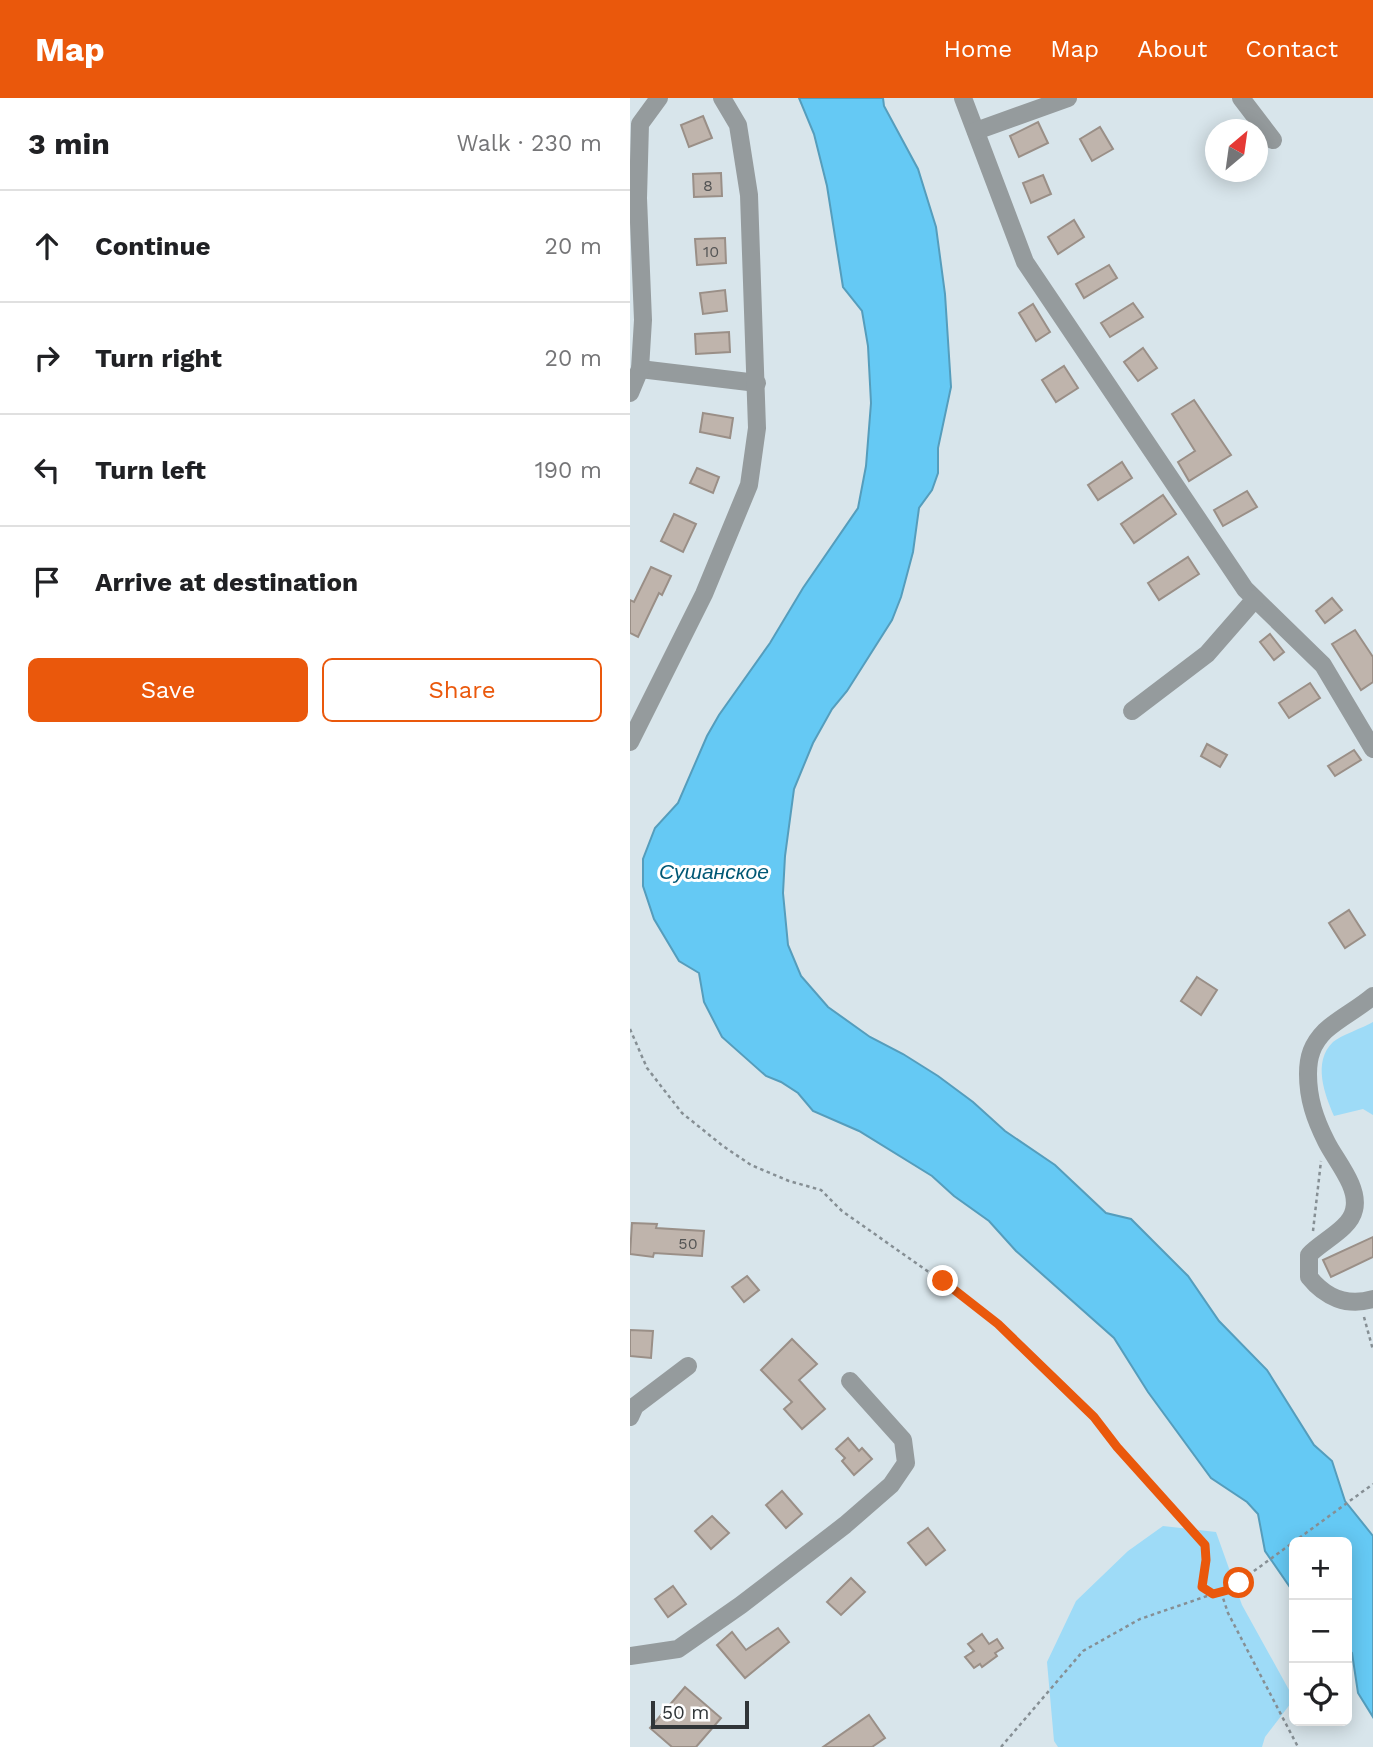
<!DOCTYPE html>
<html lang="en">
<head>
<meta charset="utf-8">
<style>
	body { margin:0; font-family:"Work Sans",sans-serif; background:#f2f2f2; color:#202124 }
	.controls { position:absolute; right:21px; bottom:21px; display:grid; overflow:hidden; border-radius:10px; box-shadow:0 4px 18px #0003 }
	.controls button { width:63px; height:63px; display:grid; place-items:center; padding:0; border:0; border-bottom:2px solid #e0e0e0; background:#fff; color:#202124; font:35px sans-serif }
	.compass { position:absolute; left:575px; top:21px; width:63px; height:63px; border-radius:50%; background:#fff; box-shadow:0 4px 18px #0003; rotate:29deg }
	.scale { position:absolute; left:21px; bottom:18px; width:98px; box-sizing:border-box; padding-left:7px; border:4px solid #303538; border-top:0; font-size:19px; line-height:24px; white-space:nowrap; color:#303538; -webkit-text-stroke:5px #fff; paint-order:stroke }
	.stop { position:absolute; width:21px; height:21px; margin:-16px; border:5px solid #ea580c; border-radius:50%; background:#fff }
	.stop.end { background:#ea580c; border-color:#fff; box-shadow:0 2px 7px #0008 }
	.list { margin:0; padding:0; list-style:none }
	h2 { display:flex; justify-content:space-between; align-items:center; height:91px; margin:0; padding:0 28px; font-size:30px }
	h2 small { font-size:23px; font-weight:400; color:#757577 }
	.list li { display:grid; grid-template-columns:46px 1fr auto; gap:21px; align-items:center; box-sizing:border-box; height:112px; padding:0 28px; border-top:2px solid #e0e0e0 }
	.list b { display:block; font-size:26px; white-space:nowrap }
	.list em { font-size:23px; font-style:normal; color:#757577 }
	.actions { display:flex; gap:14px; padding:21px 28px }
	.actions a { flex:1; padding:16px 0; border:2px solid #ea580c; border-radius:10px; text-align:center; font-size:24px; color:#ea580c }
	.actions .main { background:#ea580c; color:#fff }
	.icon { flex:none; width:38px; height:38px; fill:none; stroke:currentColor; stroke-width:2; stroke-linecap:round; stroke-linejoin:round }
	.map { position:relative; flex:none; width:743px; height:1649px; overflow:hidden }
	header { display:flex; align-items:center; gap:42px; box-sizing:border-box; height:98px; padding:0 35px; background:#ea580c; color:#fff }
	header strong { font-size:33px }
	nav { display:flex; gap:38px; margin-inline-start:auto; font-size:24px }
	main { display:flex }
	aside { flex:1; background:#fff }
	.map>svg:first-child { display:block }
	.green { fill:#9edbf7 }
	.water { fill:#65c9f4; stroke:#559dbc; stroke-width:2 }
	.building { fill:#bfb4ac; stroke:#9a8f87; stroke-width:2 }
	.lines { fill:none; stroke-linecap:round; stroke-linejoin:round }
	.path { stroke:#868f94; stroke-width:2.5; stroke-dasharray:3.5 3.5; stroke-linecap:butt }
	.minor { stroke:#959b9d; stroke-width:18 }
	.route { stroke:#ea580c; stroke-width:9 }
	.labels { text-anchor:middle; stroke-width:6; stroke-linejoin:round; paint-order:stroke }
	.number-label { font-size:16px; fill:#545555 }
	.water-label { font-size:21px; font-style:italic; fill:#005875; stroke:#fff }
</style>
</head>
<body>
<header>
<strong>Map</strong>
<nav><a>Home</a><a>Map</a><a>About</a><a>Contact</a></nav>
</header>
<main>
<aside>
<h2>3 min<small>Walk · 230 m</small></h2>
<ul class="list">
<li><svg class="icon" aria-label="ahead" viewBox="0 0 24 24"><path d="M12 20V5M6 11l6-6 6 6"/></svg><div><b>Continue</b></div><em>20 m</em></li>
<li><svg class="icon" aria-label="right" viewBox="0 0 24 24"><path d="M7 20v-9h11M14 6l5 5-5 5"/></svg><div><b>Turn right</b></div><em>20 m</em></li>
<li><svg class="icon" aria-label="left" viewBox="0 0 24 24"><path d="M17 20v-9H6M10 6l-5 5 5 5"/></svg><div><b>Turn left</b></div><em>190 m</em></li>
<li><svg class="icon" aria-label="arrive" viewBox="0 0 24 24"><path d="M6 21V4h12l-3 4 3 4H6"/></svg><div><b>Arrive at destination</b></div></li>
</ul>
<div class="actions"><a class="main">Save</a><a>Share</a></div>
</aside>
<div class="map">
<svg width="743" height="1649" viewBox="0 0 743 1649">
	<rect width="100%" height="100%" fill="#d8e5eb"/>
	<g class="green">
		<path d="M 743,924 L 743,1017 L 733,1011 L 704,1018 C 695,997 682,964 703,944 C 711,937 733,930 743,924 Z"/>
		<path d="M 533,1428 L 586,1434 L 612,1507 L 664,1601 L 635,1639 L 632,1649 L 428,1649 L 424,1643 L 417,1564 L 446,1503 L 498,1453 Z"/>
	</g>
	<path class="water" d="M 169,0 L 253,0 L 254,8 L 288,71 L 306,129 L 315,196 L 321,289 L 308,350 L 308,375 L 302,392 L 289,410 L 283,454 L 271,499 L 262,522 L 217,593 L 202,611 L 183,645 L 164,691 L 155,758 L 153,795 L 158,847 L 171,878 L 198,909 L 240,939 L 273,956 L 308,978 L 343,1004 L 375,1033 L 425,1067 L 476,1115 L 501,1121 L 558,1178 L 589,1223 L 637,1272 L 684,1347 L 702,1363 L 715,1403 L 743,1438 L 743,1619 L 728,1595 L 722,1555 L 717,1550 L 717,1444 L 664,1444 L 664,1495 L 635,1453 L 628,1416 L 617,1404 L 581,1380 L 518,1294 L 484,1240 L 386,1153 L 359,1123 L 324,1098 L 302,1078 L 229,1033 L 183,1013 L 168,995 L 151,984 L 136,978 L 92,939 L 74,904 L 69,875 L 49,863 L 24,821 L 13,788 L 13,761 L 25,730 L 48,705 L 77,638 L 89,617 L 140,545 L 173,490 L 228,410 L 236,368 L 241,305 L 238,248 L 232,213 L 213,189 L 197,88 L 184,36 Z"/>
	<g class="building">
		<path d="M 73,18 L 82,40 L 59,49 L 51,27 Z"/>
		<path d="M 408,24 L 418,45 L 389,59 L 380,38 Z"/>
		<path d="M 470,29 L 483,51 L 462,63 L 450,41 Z"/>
		<path d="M 91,75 L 92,98 L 64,99 L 63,76 Z"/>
		<path d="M 413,77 L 421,96 L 401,105 L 393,85 Z"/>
		<path d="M 444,122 L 454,139 L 428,156 L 418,139 Z"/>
		<path d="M 95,140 L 96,165 L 67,167 L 65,141 Z"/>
		<path d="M 479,167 L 487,180 L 454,200 L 446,186 Z"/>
		<path d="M 95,192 L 97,213 L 73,216 L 70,195 Z"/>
		<path d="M 503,205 L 513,219 L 480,239 L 471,225 Z"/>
		<path d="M 403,206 L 420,234 L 406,243 L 389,215 Z"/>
		<path d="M 99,234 L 100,254 L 66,256 L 65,236 Z"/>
		<path d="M 513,250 L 527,270 L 508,283 L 494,264 Z"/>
		<path d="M 434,268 L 448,290 L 426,304 L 412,282 Z"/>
		<path d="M 564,302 L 601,357 L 559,383 L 548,364 L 565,353 L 542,316 Z"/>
		<path d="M 73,315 L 103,320 L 100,340 L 70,334 Z"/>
		<path d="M 492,364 L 502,380 L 468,402 L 458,387 Z"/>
		<path d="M 67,370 L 89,379 L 83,395 L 60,385 Z"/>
		<path d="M 617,393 L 627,409 L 593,428 L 584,412 Z"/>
		<path d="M 533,397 L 546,416 L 504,445 L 491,426 Z"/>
		<path d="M 44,416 L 66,426 L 53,454 L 31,443 Z"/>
		<path d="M 558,459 L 569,476 L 529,502 L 518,485 Z"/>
		<path d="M 21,469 L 41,478 L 32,497 L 29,495 L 8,539 L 0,535 L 0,502 L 4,504 Z"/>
		<path d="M 702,500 L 712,512 L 695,525 L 686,513 Z"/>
		<path d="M 725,532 L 743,559 L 743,584 L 731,592 L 702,546 Z"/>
		<path d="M 640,536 L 654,554 L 644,562 L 630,544 Z"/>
		<path d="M 680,585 L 690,600 L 659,620 L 649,605 Z"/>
		<path d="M 577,646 L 597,657 L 590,669 L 571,658 Z"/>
		<path d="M 724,652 L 731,662 L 705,678 L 698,668 Z"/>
		<path d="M 719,812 L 735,837 L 715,850 L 699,825 Z"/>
		<path d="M 567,879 L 587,892 L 571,917 L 551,903 Z"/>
		<path d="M 2,1125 L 27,1126 L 26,1130 L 74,1133 L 72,1158 L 24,1155 L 23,1159 L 0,1156 Z"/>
		<path d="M 743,1139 L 743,1159 L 701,1179 L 693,1162 Z"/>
		<path d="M 117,1178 L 129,1192 L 114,1204 L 102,1189 Z"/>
		<path d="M 0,1232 L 23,1233 L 21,1260 L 0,1258 Z"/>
		<path d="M 162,1241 L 187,1266 L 169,1282 L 195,1311 L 172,1331 L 154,1311 L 162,1304 L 131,1272 Z"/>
		<path d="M 218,1340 L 229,1353 L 232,1350 L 242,1361 L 224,1377 L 212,1363 L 215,1360 L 206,1351 Z"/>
		<path d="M 152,1393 L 172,1416 L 156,1430 L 136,1407 Z"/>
		<path d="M 82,1418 L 99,1435 L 81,1451 L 65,1433 Z"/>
		<path d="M 298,1430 L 315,1452 L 296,1467 L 278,1445 Z"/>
		<path d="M 221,1480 L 235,1494 L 211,1517 L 197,1504 Z"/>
		<path d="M 43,1488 L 56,1506 L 38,1519 L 25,1501 Z"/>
		<path d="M 148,1530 L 159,1544 L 115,1580 L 87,1547 L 102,1534 L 116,1552 Z"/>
		<path d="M 352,1536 L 359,1546 L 367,1541 L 373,1550 L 365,1555 L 367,1558 L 352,1569 L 350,1566 L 344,1570 L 335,1559 L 344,1553 L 338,1546 Z"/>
		<path d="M 55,1589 L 91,1620 L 66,1649 L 42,1649 L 20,1630 Z"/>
		<path d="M 239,1617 L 255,1640 L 242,1649 L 193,1649 Z"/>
	</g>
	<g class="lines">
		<g class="path">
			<path d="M 0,931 L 17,970 L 52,1015 L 93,1048 L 121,1067 L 159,1083 L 191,1092 L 212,1113 L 347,1208 L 464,1319 L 487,1349 L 575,1447 L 576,1462 L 572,1489 L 583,1496 L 598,1492 L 743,1386"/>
			<path d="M 683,1133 L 691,1063"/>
			<path d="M 734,1219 L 743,1252"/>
			<path d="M 591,1494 L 598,1515 L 668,1649"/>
			<path d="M 371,1649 L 453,1553 L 510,1521 L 583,1496"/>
		</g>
		<g class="minor">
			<path d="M 333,0 L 395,164 L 615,491 L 693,567 L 743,651"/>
			<path d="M 611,0 L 643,42"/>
			<path d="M 346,33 L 438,0"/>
			<path d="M 10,271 L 127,285"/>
			<path d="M 0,295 L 10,271 L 13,222 L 8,100 L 10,26 L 29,0"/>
			<path d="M 502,613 L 577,556 L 625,501"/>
			<path d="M 0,644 L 74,496 L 119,387 L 127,330 L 119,97 L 108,27 L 92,0"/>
			<path d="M 743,898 C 728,911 709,920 695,933 C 682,946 678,959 678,976 C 678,1001 685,1021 696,1043 C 705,1062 730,1089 724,1112 C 720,1131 692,1143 679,1157 L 679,1179 C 695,1199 717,1209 743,1201"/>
			<path d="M 0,1319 L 5,1308 L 58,1268"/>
			<path d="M 0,1558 L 48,1551 L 111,1507 L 215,1427 L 261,1387 L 276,1365 L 273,1342 L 220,1283"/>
		</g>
	</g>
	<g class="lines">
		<path class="route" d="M 313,1183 L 368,1226 L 464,1319 L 487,1349 L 575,1447 L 576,1462 L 572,1489 L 583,1496 L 598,1492 L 609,1485"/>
	</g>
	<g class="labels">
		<g class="number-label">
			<text x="78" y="93">8</text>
			<text x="81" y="159">10</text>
			<text x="58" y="1151">50</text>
		</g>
		<g class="water-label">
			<text x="84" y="781">Сушанское</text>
		</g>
	</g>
</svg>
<div class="controls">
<button>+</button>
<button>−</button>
<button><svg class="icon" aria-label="locate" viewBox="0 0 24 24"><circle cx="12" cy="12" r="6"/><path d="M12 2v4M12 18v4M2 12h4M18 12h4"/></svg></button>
</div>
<svg class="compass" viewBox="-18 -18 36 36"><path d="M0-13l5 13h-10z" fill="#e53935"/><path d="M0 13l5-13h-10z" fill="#757577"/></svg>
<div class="scale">50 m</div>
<div class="stop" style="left:609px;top:1485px"></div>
<div class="stop end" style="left:313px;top:1183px"></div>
</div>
</main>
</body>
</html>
